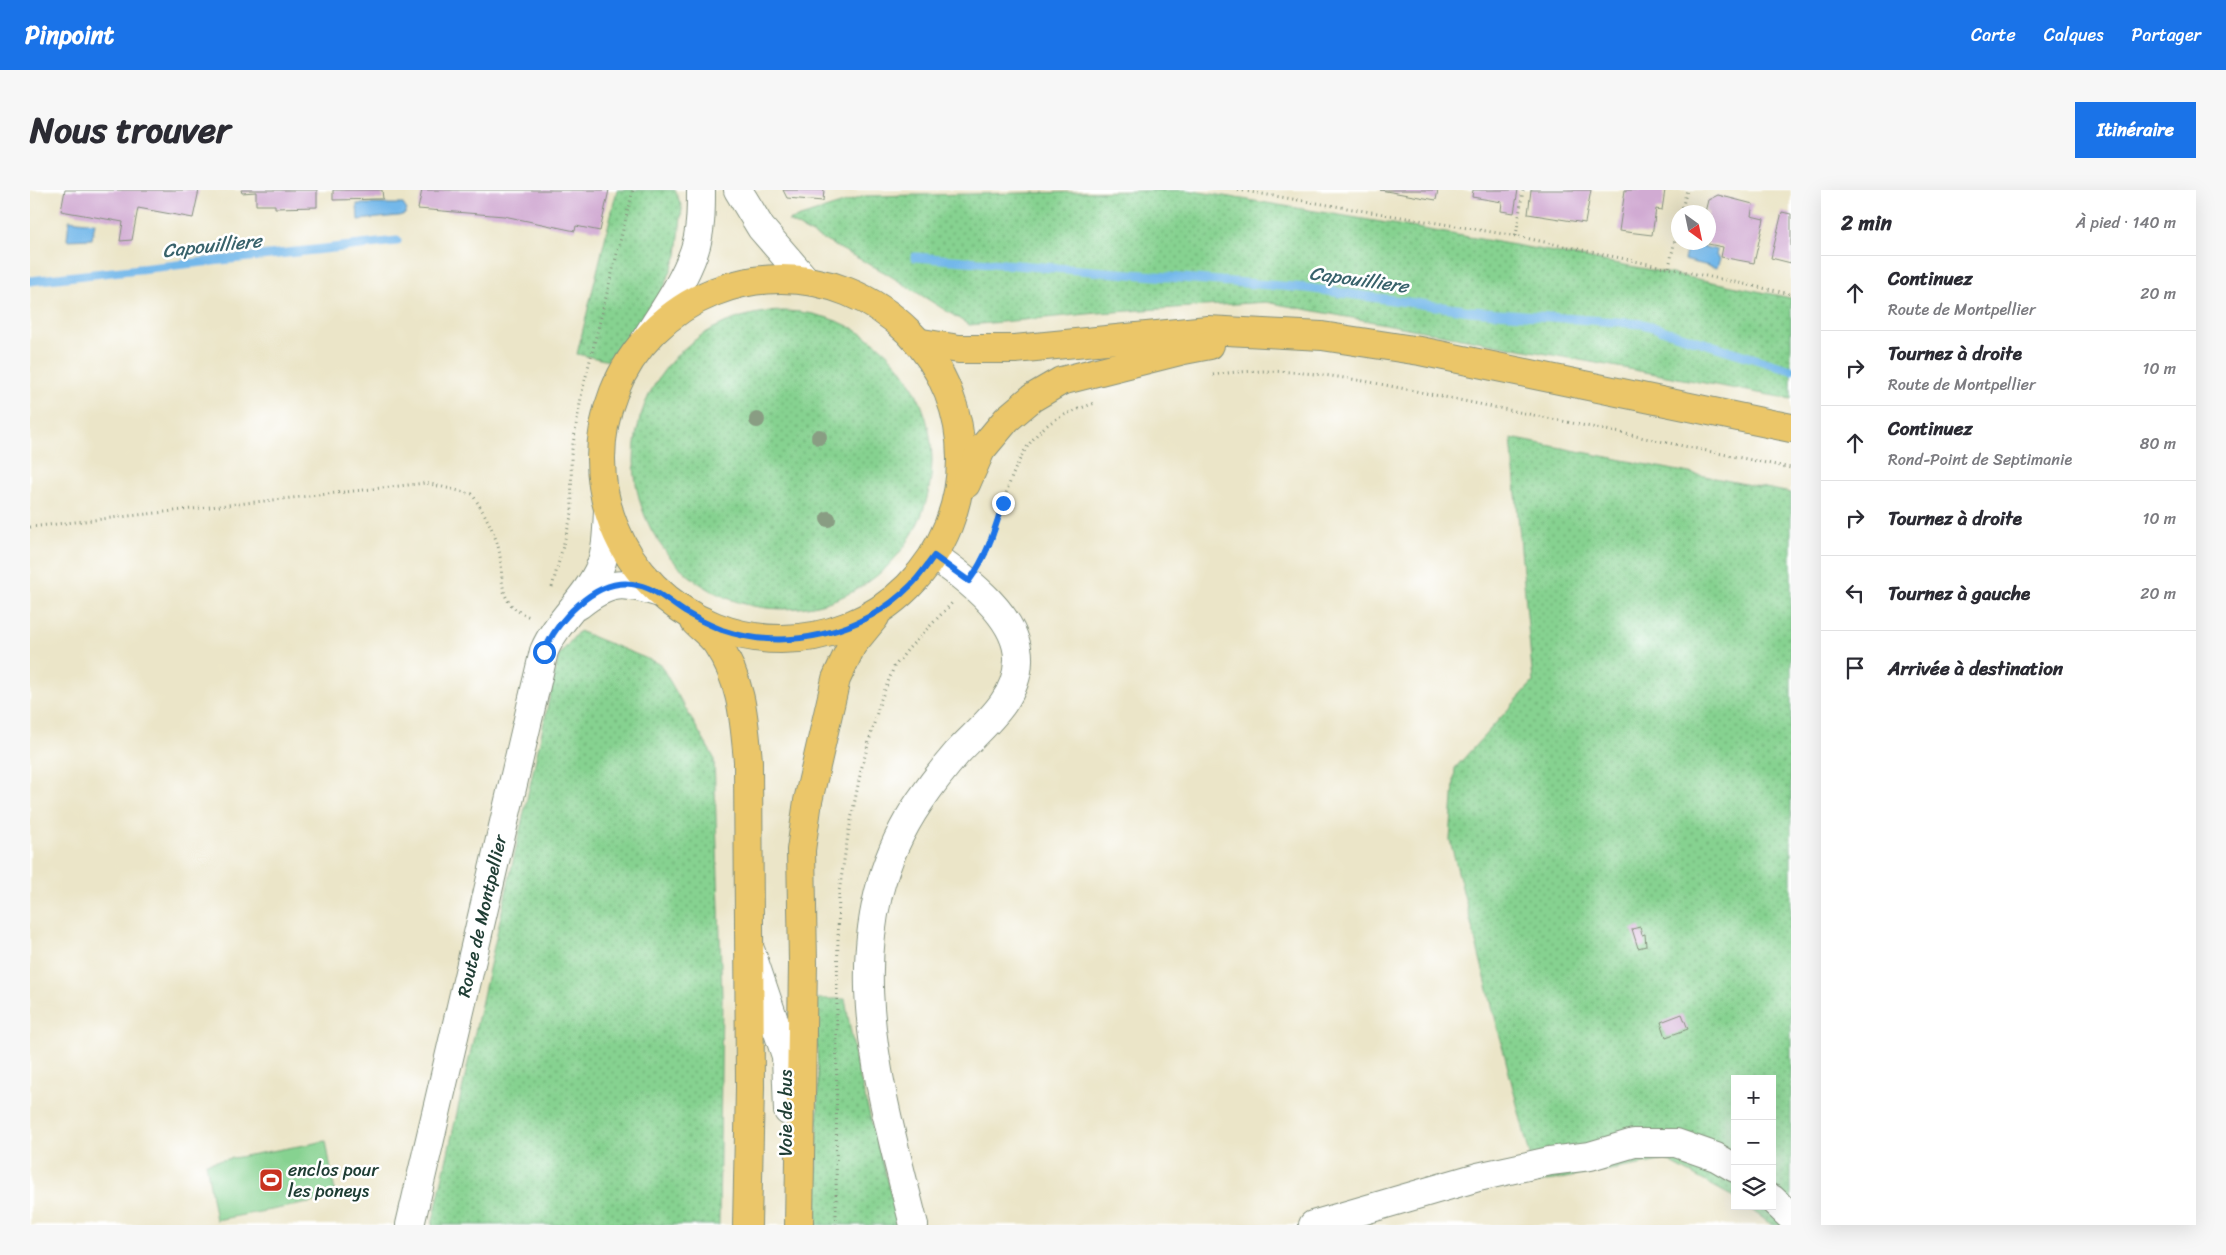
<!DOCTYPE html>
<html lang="fr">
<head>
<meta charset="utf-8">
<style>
	body { margin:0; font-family:Sriracha,sans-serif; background:#f7f7f7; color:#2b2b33 }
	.controls { position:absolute; right:15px; bottom:15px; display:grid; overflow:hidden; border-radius:0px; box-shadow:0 5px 20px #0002 }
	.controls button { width:45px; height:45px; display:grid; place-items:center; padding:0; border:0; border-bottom:1px solid #e1e1e2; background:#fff; color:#2b2b33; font:25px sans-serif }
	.compass { position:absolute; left:1641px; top:15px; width:45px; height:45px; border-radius:50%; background:#fff; box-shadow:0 5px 20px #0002; rotate:147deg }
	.stop { position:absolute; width:15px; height:15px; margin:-11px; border:4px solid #1a73e8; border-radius:50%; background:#fff }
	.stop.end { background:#1a73e8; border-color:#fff; box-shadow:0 1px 5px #0008 }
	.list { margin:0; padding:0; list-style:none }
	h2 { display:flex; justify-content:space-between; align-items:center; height:65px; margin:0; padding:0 20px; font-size:21px }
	h2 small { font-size:16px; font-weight:400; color:#7c7c81 }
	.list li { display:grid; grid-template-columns:32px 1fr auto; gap:15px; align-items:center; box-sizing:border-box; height:75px; padding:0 20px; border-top:1px solid #e1e1e2 }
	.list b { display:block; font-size:19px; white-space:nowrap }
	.list p { margin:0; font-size:16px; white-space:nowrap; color:#7c7c81 }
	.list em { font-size:16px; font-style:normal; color:#7c7c81 }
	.icon { flex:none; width:28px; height:28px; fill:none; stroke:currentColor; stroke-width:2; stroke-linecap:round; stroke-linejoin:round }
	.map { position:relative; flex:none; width:1761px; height:1035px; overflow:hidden; border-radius:0px }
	header { display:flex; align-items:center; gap:30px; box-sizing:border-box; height:70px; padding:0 25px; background:#1a73e8; color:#fff }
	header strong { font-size:24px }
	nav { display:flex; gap:28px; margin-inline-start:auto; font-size:18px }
	.intro { display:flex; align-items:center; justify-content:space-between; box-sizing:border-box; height:120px; padding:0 30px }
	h1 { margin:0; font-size:35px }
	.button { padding:12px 22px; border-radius:0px; background:#1a73e8; color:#fff; font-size:18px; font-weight:700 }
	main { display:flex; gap:30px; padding:0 30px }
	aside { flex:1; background:#fff; border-radius:0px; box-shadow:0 5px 20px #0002 }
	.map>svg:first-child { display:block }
	.grass { fill:url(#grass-dots); stroke:#528862 }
	.garden { fill:#86d290; stroke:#528862 }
	.water { fill:#73b8ea; stroke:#497a8f }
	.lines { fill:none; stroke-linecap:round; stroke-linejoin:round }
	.stream { stroke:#73b8ea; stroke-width:9 }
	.building { fill:#d1abd3 }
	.minor-casing { stroke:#85917e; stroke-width:30 }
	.major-casing { stroke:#85917e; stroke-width:30 }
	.path { stroke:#85917e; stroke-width:3; stroke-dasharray:1 4; stroke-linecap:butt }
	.minor { stroke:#fff; stroke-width:28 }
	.major { stroke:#ebc669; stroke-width:28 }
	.tree { fill:#899d83 }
	.route { stroke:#1a73e8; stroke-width:6 }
	.labels { text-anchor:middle; stroke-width:5; stroke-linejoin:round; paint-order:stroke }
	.street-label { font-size:18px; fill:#1f3d34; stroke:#fff }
	.poi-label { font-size:18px; fill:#1f3d34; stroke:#fff; text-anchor:start }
	.water-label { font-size:19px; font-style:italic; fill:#38626b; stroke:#fff }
</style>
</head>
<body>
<header>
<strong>Pinpoint</strong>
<nav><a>Carte</a><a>Calques</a><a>Partager</a></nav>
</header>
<div class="intro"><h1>Nous trouver</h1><a class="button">Itinéraire</a></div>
<main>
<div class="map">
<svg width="1761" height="1035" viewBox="0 0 1761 1035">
	<defs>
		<pattern id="grass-dots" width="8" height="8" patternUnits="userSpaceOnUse" patternTransform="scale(1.25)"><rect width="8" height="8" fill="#86d290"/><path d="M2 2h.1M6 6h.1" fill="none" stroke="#6dac76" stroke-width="1.8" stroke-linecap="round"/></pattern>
	</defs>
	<rect width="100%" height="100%" fill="#fff"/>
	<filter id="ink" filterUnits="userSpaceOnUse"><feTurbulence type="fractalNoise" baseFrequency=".02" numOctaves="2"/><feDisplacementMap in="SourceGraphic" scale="10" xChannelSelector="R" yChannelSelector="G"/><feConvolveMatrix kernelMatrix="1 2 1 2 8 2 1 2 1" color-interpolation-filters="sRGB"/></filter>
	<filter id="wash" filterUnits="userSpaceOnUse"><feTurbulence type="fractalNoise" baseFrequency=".0096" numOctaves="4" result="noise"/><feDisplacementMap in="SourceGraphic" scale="20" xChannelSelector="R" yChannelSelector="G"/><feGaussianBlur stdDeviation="1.12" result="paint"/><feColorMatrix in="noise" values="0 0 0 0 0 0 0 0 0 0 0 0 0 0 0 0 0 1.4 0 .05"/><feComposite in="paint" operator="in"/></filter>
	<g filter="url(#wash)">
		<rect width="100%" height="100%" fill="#ebe5c8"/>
		<g class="grass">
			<path d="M 587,0 L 645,0 L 652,18 L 647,65 L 632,103 L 579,171 L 547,164 Z"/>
			<path d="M 1157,0 C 1359,33 1561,66 1761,108 L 1761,209 L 1236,112 L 1068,123 L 939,135 L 854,82 L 758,31 L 835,6 Z"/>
			<circle cx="753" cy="270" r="149"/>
			<path d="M 1481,248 L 1761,303 L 1761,1035 L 1742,1035 L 1716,1016 L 1742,1016 L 1742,889 L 1705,889 L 1705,1008 L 1636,970 L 1507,993 L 1420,650 L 1425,578 L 1503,492 Z"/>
			<path d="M 549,441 L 630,474 L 684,568 L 692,807 L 689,1035 L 402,1035 L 529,465 Z"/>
			<path d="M 786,809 L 815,809 L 827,877 L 869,1035 L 786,1035 L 788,900 Z"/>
		</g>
		<path class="garden" d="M 296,951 L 306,1008 L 186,1030 L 176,973 Z"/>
		<g class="water">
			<path d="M 327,14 L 373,14 L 377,20 L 375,24 L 369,26 L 328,30 Z"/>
			<path d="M 39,30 L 65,33 L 62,49 L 37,50 Z"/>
			<path d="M 1658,53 L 1687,60 L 1686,66 L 1690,68 L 1687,78 L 1654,70 Z"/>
		</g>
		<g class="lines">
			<g class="stream">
				<path d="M 885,67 L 1277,98 L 1441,121 L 1613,134 L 1761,180"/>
				<path d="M 0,91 L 367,51"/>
			</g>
		</g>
		<g id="blocks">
			<g class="building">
				<path d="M 35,0 L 169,0 L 163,28 L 108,18 L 102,50 L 90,51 L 93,32 L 31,21 Z"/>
				<path d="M 211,0 L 287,0 L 287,17 L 245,18 L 245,15 L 226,15 L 226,2 L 212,3 Z"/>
				<path d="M 303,0 L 352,0 L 353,9 L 303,10 Z"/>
				<path d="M 392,0 L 579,0 L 570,41 L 546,36 L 545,41 L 474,26 L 388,19 Z"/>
				<path d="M 753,0 L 794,0 L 793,11 L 757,8 Z"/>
				<path d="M 1350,0 L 1408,0 L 1406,10 Z"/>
				<path d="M 1443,0 L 1488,0 L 1484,23 L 1471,21 L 1472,12 L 1442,7 Z"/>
				<path d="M 1501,0 L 1561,0 L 1555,33 L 1498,24 Z"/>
				<path d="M 1595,0 L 1635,0 L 1632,20 L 1626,19 L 1622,45 L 1589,41 Z"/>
				<path d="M 1688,5 L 1723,14 L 1721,26 L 1734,29 L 1724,73 L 1691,67 L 1693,57 L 1678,54 L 1678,22 L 1675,22 L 1678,10 Z"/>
				<path d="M 1752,22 L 1761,24 L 1761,73 L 1741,68 Z"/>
				<path d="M 1610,737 L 1612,745 L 1615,744 L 1616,756 L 1608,758 L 1602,739 Z"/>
				<path d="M 1652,824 L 1658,839 L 1636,847 L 1631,832 Z"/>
			</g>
		</g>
	</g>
	<g filter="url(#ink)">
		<use href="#blocks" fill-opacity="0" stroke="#85917e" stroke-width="1"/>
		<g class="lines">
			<g class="minor-casing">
				<g id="minor">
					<path d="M 708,0 L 731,38 L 775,89"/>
					<path d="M 615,150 C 633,121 653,93 664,62 C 671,42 671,20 671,0"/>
					<path d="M 549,415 C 580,390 594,392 630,403"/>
					<path d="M 721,762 L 756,866 L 758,921"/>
					<path d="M 1742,1009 L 1761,1027"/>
					<path d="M 380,1035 L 514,461 C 527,430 556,409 570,377 C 577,360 577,338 578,320"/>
					<path d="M 884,1035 C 849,895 800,742 890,611 C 901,595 914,578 927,563 C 952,536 987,511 988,471 C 990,428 936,388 904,366"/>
					<path d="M 1283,1035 L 1448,987 L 1520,971 L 1560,966 L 1604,953 L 1646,953 L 1686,967 L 1705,978"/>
				</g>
			</g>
			<g class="major-casing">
				<g id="major">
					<circle cx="751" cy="269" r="180"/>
					<path d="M 892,153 L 929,159 L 985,159 L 1178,140 L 1292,146 L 1390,161 L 1761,238"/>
					<path d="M 936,294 L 951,260 L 977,229 L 1002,208 L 1031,191 L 1154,160 L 1180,155"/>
					<path d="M 665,432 C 672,439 681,445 687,454 C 712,491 714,528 718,571 L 720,897 L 717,1035"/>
					<path d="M 769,1035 L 773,773 L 771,660 L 778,611 L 806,489 L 822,455 L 845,427"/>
				</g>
			</g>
			<g class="path">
				<path d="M 1208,0 L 1486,46 L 1761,104"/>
				<path d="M 1651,22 L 1657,0"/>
				<path d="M 1486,46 L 1493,0"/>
				<path d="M 1639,77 L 1648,36"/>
				<path d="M 1183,185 C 1267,171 1366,198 1449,214 C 1553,235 1657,257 1761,278"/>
				<path d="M 0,337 L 396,293 L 442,304 C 453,321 462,336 468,356 C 476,386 463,413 500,427"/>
				<path d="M 954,369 C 974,325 978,260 1023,231 C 1036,223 1051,218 1065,213"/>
				<path d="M 522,397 L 542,323 L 541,265 L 552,202 L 603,0"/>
				<path d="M 806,1035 L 807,796 L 809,702 L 818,645 L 831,580 L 850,512 L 864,477 L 879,458 L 922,413"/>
			</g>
			<use href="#minor" class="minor"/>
			<use href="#major" class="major"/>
		</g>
		<g class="tree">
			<circle cx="727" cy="230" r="8"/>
			<circle cx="789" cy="247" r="8"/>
			<circle cx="798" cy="329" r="8"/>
		</g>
	</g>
	<g class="lines" filter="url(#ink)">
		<path class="route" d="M 514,462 C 526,431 565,389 602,394 C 625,397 636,410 655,422 C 665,428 680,435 692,440 C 756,462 833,444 881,395 C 890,386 897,375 904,366 L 939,391 C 957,366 964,342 973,313"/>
	</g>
	<defs>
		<g id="stadium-square" transform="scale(1.25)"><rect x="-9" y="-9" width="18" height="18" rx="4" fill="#c8321e" stroke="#fff"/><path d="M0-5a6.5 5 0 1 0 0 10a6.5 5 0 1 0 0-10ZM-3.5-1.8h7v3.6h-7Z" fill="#fff"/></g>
	</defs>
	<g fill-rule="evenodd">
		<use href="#stadium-square" x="241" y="990"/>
	</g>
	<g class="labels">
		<g class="street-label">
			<text transform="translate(452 726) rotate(-77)" y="6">Route de Montpellier</text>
			<text transform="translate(756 923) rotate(-90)" y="6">Voie de bus</text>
		</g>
		<g class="poi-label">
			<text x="258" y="986">enclos pour<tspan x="258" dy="21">les poneys</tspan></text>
		</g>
		<g class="water-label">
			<text transform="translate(182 55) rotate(-6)" y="7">Capouilliere</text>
			<text transform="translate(1329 89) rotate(8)" y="7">Capouilliere</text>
		</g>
	</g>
</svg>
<div class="controls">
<button>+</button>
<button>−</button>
<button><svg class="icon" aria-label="layers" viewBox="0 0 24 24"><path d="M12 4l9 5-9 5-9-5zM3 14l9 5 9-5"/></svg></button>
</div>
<svg class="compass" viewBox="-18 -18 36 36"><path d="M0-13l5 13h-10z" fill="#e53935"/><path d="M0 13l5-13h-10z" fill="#7c7c81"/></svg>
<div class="stop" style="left:514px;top:462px"></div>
<div class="stop end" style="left:973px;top:313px"></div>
</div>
<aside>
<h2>2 min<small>À pied · 140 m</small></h2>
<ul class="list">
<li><svg class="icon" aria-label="ahead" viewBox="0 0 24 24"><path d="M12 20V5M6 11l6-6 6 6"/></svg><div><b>Continuez</b><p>Route de Montpellier</p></div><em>20 m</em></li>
<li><svg class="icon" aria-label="right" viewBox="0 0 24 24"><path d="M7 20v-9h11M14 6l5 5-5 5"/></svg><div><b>Tournez à droite</b><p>Route de Montpellier</p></div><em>10 m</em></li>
<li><svg class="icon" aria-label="ahead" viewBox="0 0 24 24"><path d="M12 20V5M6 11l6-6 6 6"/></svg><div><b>Continuez</b><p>Rond-Point de Septimanie</p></div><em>80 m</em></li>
<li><svg class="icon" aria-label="right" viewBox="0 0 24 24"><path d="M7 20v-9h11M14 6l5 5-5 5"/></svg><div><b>Tournez à droite</b></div><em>10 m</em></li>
<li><svg class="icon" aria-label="left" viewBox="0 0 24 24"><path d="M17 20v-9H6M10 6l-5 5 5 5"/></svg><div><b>Tournez à gauche</b></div><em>20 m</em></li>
<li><svg class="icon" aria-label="arrive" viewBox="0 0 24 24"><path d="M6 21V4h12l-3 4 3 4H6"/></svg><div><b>Arrivée à destination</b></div></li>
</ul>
</aside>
</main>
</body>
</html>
